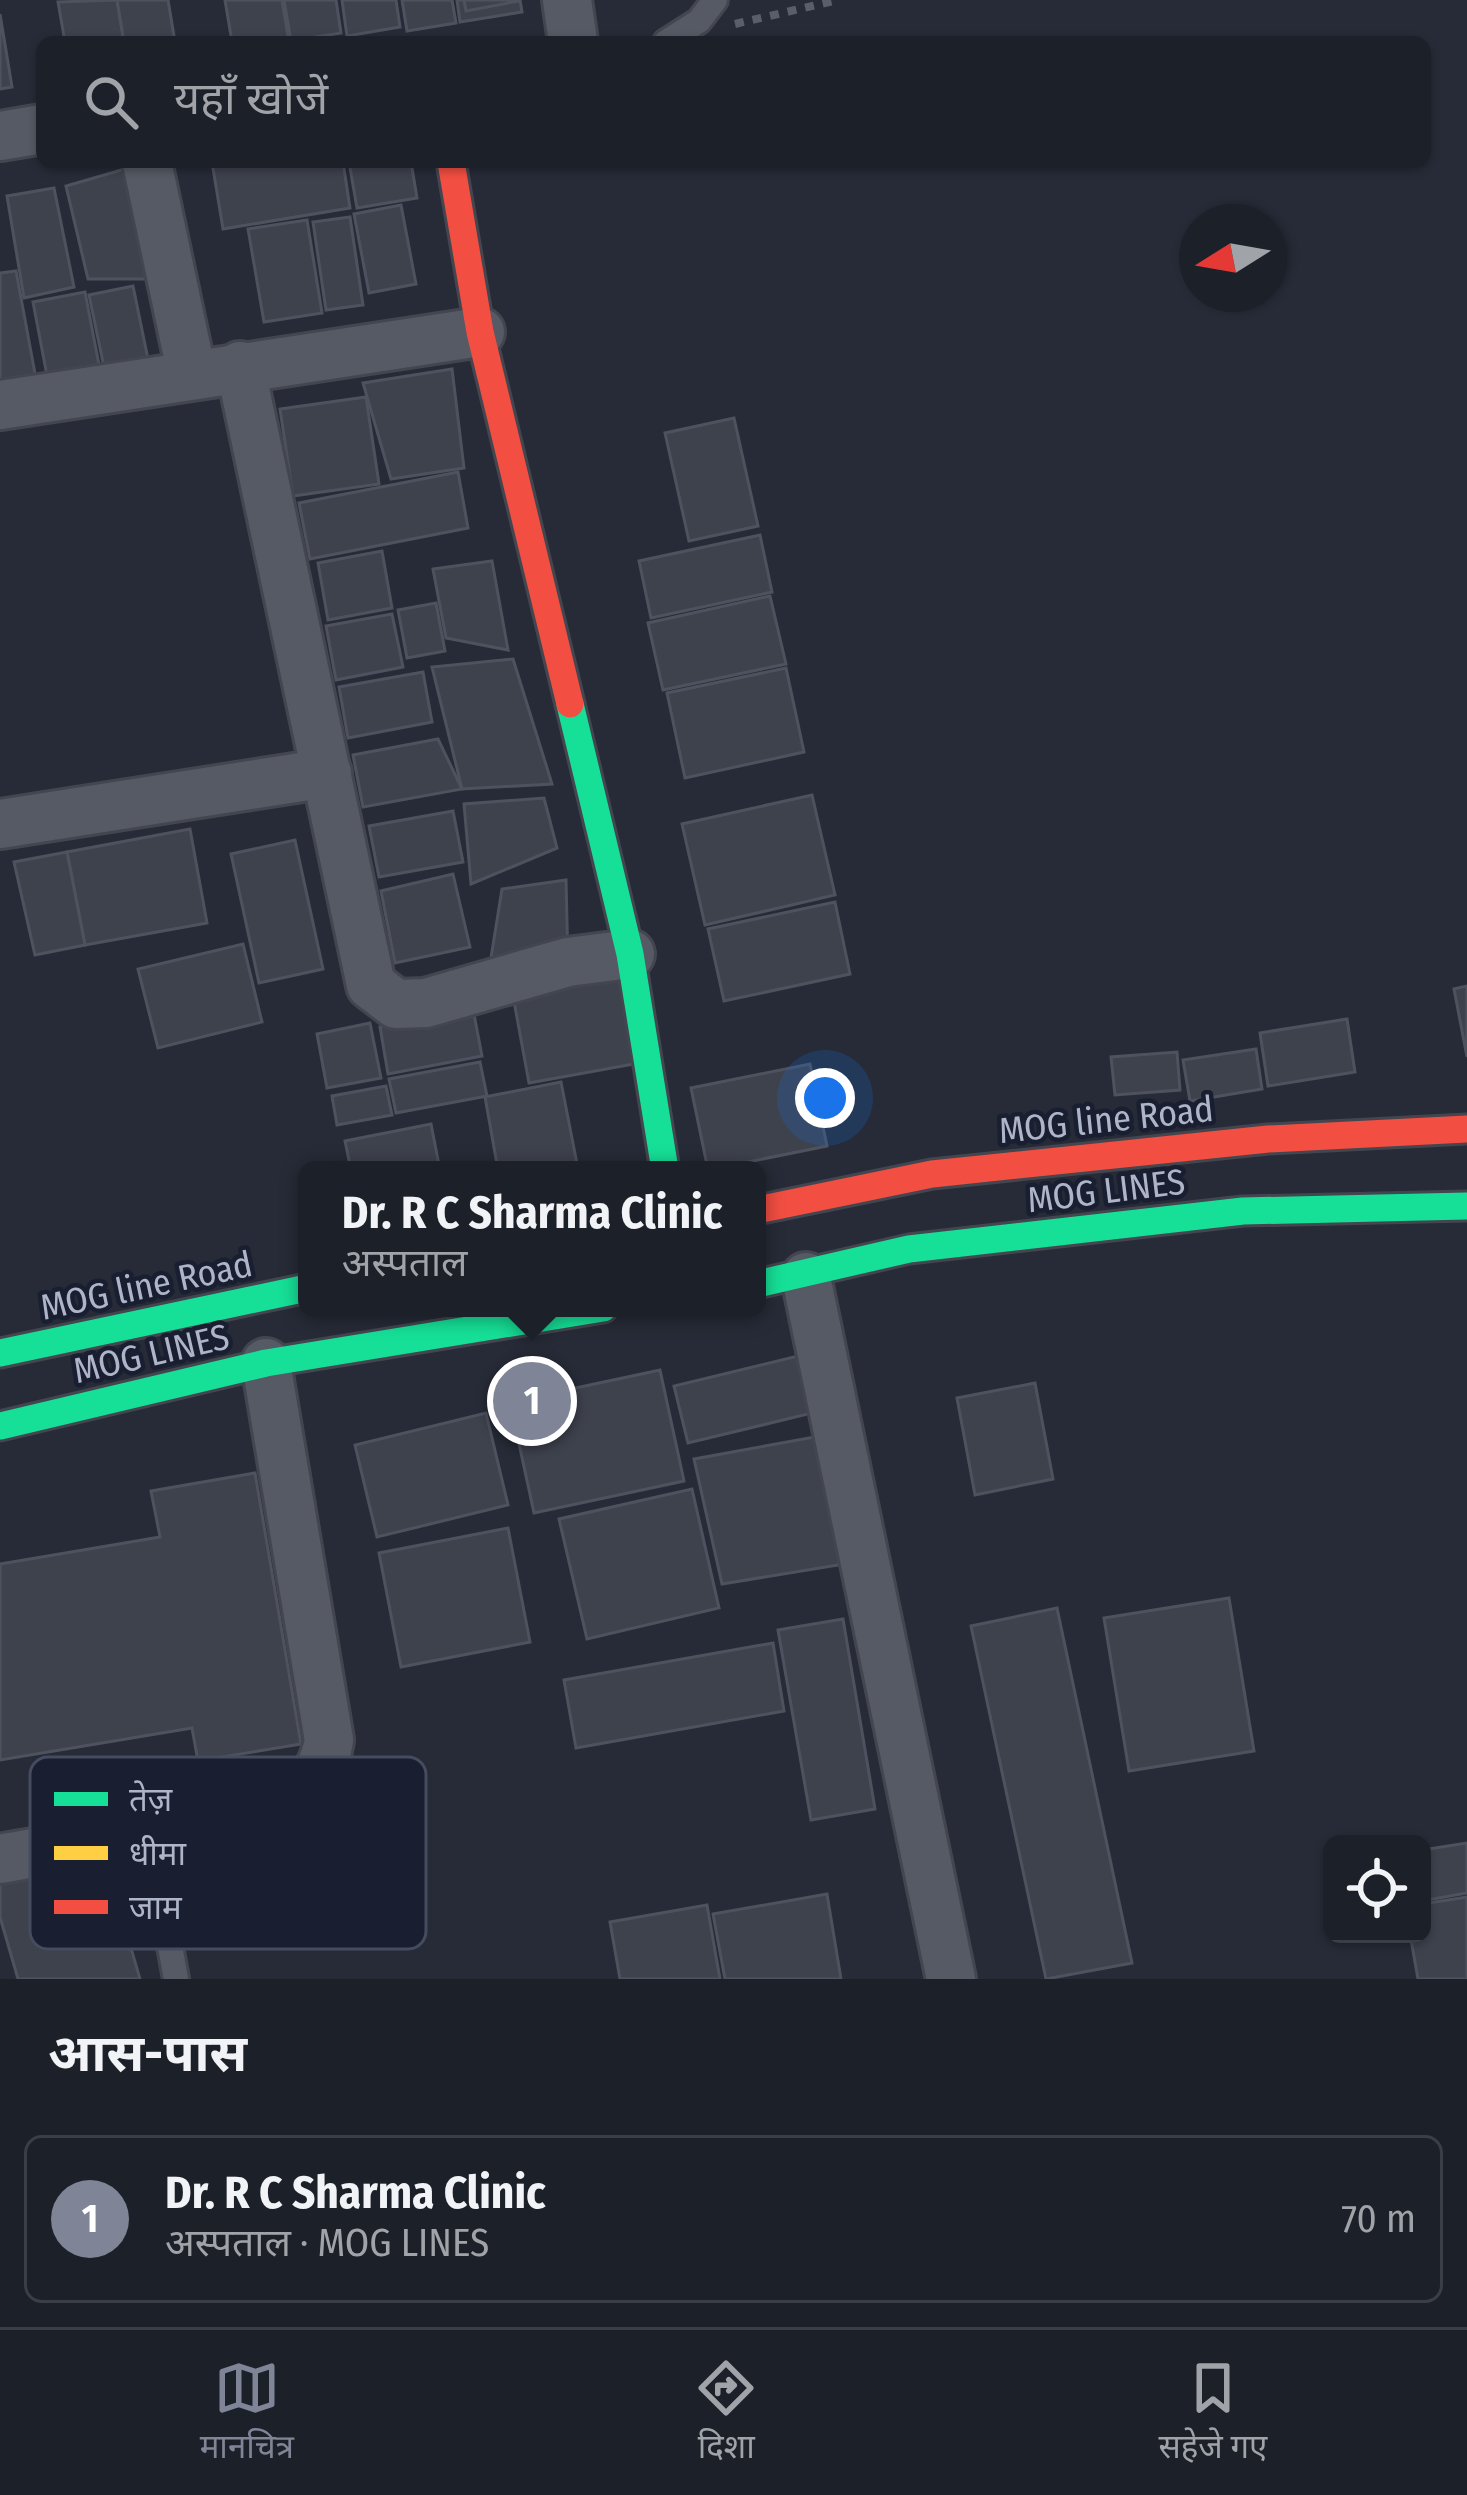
<!DOCTYPE html>
<html lang="hi">
<head>
<meta charset="utf-8">
<style>
	body { margin:0; font-family:"Fira Sans Condensed","Noto Sans Devanagari",sans-serif; background:#292d35; color:#f1f3f6 }
	.controls { position:absolute; right:36px; bottom:36px; display:grid; overflow:hidden; border-radius:18px; box-shadow:0 3px 9px #0004 }
	.controls button { width:108px; height:108px; display:grid; place-items:center; padding:0; border:0; border-bottom:3px solid #3a3e46; background:#1c2029; color:#f1f3f6; font:60px sans-serif }
	.compass { position:absolute; left:1179px; top:204px; width:108px; height:108px; border-radius:50%; background:#1c2029; box-shadow:0 3px 9px #0004; rotate:259deg }
	.you { position:absolute; left:825px; top:1098px; width:42px; height:42px; margin:-30px; border:9px solid #fff; border-radius:50%; background:#1a73e8; box-shadow:0 0 0 18px #1a73e833 }
	.badge { display:grid; place-items:center; width:78px; height:78px; border-radius:50%; background:#7f8596; color:#fff; font-size:39px; font-weight:700 }
	.pin { position:absolute; translate:-50% -50%; border:6px solid #fff; box-shadow:0 3px 12px #0006 }
	.popup { position:absolute; left:298px; top:1161px; width:468px; height:156px; box-sizing:border-box; display:grid; place-content:center; border-radius:18px; background:#1c2029; filter:drop-shadow(0 3px 9px #0005); font-size:39px; white-space:nowrap; color:#a0a3a8 }
	.popup b { font-size:45px; color:#f1f3f6 }
	.popup::after { content:''; position:absolute; left:50%; top:100%; margin-left:-24px; border:24px solid transparent; border-top-color:#1c2029 }
	.list { margin:0; padding:0; list-style:none }
	h2 { display:flex; justify-content:space-between; align-items:center; height:156px; margin:0; padding:0 48px; font-size:51px }
	h2 small { font-size:39px; font-weight:400; color:#a0a3a8 }
	.list li { display:grid; grid-template-columns:78px 1fr auto; gap:36px; align-items:center; box-sizing:border-box; height:168px; margin:0 24px 24px; padding:0 24px; border:3px solid #3a3e46; border-radius:18px }
	.list b { display:block; font-size:45px; white-space:nowrap }
	.list p { margin:0; font-size:39px; white-space:nowrap; color:#a0a3a8 }
	.list em { font-size:39px; font-style:normal; color:#a0a3a8 }
	.icon { flex:none; width:66px; height:66px; fill:none; stroke:currentColor; stroke-width:2; stroke-linecap:round; stroke-linejoin:round }
	.map { position:relative; flex:none; width:1467px; height:1979px; overflow:hidden }
	.search { position:absolute; background:#1c2029; box-shadow:0 3px 9px #0004; left:36px; right:36px; top:36px; height:132px; display:flex; align-items:center; gap:30px; box-sizing:border-box; padding:0 42px; border-radius:18px; color:#a0a3a8; font-size:45px }
	.sheet { height:348px; background:#1c2029 }
	nav { display:flex; justify-content:space-around; align-items:center; box-sizing:border-box; height:168px; border-top:3px solid #3a3e46; background:#1c2029; font-size:33px; color:#a0a3a8 }
	nav a { display:grid; justify-items:center; gap:6px }
	nav .on { color:#7f8596 }
	.map>svg:first-child { display:block }
	.building { fill:#3e424d; stroke:#4e525e; stroke-width:3 }
	.lines { fill:none; stroke-linecap:round; stroke-linejoin:round }
	.lane-casing { stroke:#43464f; stroke-width:30 }
	.street-casing { stroke:#43464f; stroke-width:54 }
	.fast-casing { stroke:#43464f; stroke-width:33 }
	.jam-casing { stroke:#43464f; stroke-width:33 }
	.path { stroke:#5a5e68; stroke-width:8; stroke-dasharray:9 9; stroke-linecap:butt }
	.lane { stroke:#565a64; stroke-width:24 }
	.street { stroke:#565a64; stroke-width:48 }
	.fast { stroke:#16e098; stroke-width:27 }
	.jam { stroke:#f24e42; stroke-width:27 }
	.labels { text-anchor:middle; stroke-width:9; stroke-linejoin:round; paint-order:stroke }
	.street-label { font-size:36px; fill:#afb5c9; stroke:#191f31 }
	.key { fill:#191f31; stroke:#464c5f; stroke-width:3 }
	.key-label { font-size:33px; fill:#afb5c9 }
</style>
</head>
<body>
<div class="map">
<svg width="1467" height="1979" viewBox="0 0 1467 1979">
	<rect width="100%" height="100%" fill="#262b37"/>
	<g class="building">
		<path d="M 117,0 L 124,42 L 65,42 L 58,2 Z"/>
		<path d="M 117,0 L 168,0 L 175,42 L 124,42 Z"/>
		<path d="M 225,0 L 282,0 L 289,42 L 232,42 Z"/>
		<path d="M 284,0 L 336,0 L 341,33 L 291,41 Z"/>
		<path d="M 342,0 L 396,0 L 400,27 L 347,36 Z"/>
		<path d="M 402,0 L 452,0 L 456,23 L 407,31 Z"/>
		<path d="M 457,0 L 520,0 L 522,12 L 460,22 Z"/>
		<path d="M 464,0 L 519,0 L 519,1 L 466,11 Z"/>
		<path d="M 0,14 L 12,87 L 0,89 Z"/>
		<path d="M 212,162 L 343,162 L 350,208 L 223,229 Z"/>
		<path d="M 349,162 L 411,162 L 417,198 L 357,208 Z"/>
		<path d="M 132,167 L 150,279 L 88,279 L 66,186 Z"/>
		<path d="M 54,188 L 74,287 L 24,298 L 7,196 Z"/>
		<path d="M 401,205 L 416,284 L 369,293 L 354,214 Z"/>
		<path d="M 350,217 L 363,305 L 326,310 L 313,222 Z"/>
		<path d="M 307,220 L 322,313 L 264,322 L 248,229 Z"/>
		<path d="M 16,271 L 36,379 L 0,386 L 0,273 Z"/>
		<path d="M 133,286 L 149,364 L 105,372 L 89,295 Z"/>
		<path d="M 85,292 L 100,370 L 48,381 L 33,302 Z"/>
		<path d="M 452,369 L 464,468 L 391,479 L 363,383 Z"/>
		<path d="M 366,397 L 379,484 L 293,496 L 280,409 Z"/>
		<path d="M 734,418 L 758,526 L 689,541 L 665,433 Z"/>
		<path d="M 458,472 L 468,528 L 310,559 L 299,503 Z"/>
		<path d="M 760,535 L 772,592 L 651,618 L 639,561 Z"/>
		<path d="M 382,551 L 392,608 L 328,620 L 318,563 Z"/>
		<path d="M 492,561 L 508,650 L 446,638 L 433,569 Z"/>
		<path d="M 770,596 L 786,664 L 663,690 L 648,623 Z"/>
		<path d="M 436,603 L 445,651 L 407,658 L 398,610 Z"/>
		<path d="M 392,614 L 403,667 L 336,680 L 326,626 Z"/>
		<path d="M 513,659 L 552,784 L 462,789 L 432,667 Z"/>
		<path d="M 786,668 L 804,752 L 685,778 L 667,693 Z"/>
		<path d="M 423,672 L 432,722 L 348,738 L 339,687 Z"/>
		<path d="M 438,739 L 462,789 L 363,807 L 353,755 Z"/>
		<path d="M 812,795 L 835,895 L 705,925 L 682,824 Z"/>
		<path d="M 544,798 L 557,848 L 471,884 L 464,804 Z"/>
		<path d="M 453,811 L 463,862 L 379,877 L 369,826 Z"/>
		<path d="M 190,829 L 207,923 L 85,945 L 67,852 Z"/>
		<path d="M 295,840 L 323,969 L 259,983 L 231,854 Z"/>
		<path d="M 67,852 L 85,945 L 35,955 L 14,862 Z"/>
		<path d="M 453,874 L 470,947 L 395,963 L 381,891 Z"/>
		<path d="M 566,880 L 568,962 L 490,964 L 502,889 Z"/>
		<path d="M 835,902 L 850,974 L 724,1001 L 708,929 Z"/>
		<path d="M 243,944 L 262,1022 L 158,1048 L 138,969 Z"/>
		<path d="M 622,976 L 639,1063 L 529,1083 L 513,996 Z"/>
		<path d="M 1467,986 L 1467,1057 L 1454,989 Z"/>
		<path d="M 473,1009 L 482,1056 L 388,1074 L 380,1027 Z"/>
		<path d="M 1347,1019 L 1355,1072 L 1268,1086 L 1260,1033 Z"/>
		<path d="M 370,1023 L 381,1078 L 327,1088 L 317,1034 Z"/>
		<path d="M 1256,1049 L 1262,1089 L 1190,1101 L 1183,1060 Z"/>
		<path d="M 1177,1052 L 1180,1090 L 1115,1095 L 1111,1057 Z"/>
		<path d="M 480,1062 L 487,1096 L 396,1113 L 389,1079 Z"/>
		<path d="M 810,1064 L 827,1146 L 708,1170 L 691,1088 Z"/>
		<path d="M 561,1082 L 578,1169 L 498,1170 L 485,1097 Z"/>
		<path d="M 386,1086 L 392,1115 L 337,1125 L 332,1096 Z"/>
		<path d="M 431,1124 L 440,1170 L 351,1170 L 345,1141 Z"/>
		<path d="M 798,1356 L 812,1413 L 688,1443 L 674,1386 Z"/>
		<path d="M 660,1370 L 684,1481 L 534,1513 L 510,1402 Z"/>
		<path d="M 1035,1383 L 1053,1479 L 975,1495 L 957,1398 Z"/>
		<path d="M 486,1413 L 508,1505 L 377,1537 L 355,1445 Z"/>
		<path d="M 820,1436 L 844,1564 L 722,1584 L 694,1459 Z"/>
		<path d="M 255,1473 L 301,1744 L 198,1761 L 192,1728 L 0,1760 L 0,1564 L 160,1537 L 151,1491 Z"/>
		<path d="M 692,1489 L 719,1608 L 587,1639 L 559,1519 Z"/>
		<path d="M 508,1528 L 530,1642 L 401,1667 L 379,1553 Z"/>
		<path d="M 1229,1598 L 1254,1751 L 1129,1771 L 1104,1618 Z"/>
		<path d="M 1057,1608 L 1132,1963 L 1046,1979 L 971,1626 Z"/>
		<path d="M 843,1619 L 875,1809 L 811,1820 L 778,1630 Z"/>
		<path d="M 773,1643 L 784,1711 L 576,1748 L 564,1680 Z"/>
		<path d="M 1467,1843 L 1467,1893 L 1422,1901 L 1422,1850 Z"/>
		<path d="M 103,1852 L 140,1979 L 18,1979 L 0,1917 L 0,1882 Z"/>
		<path d="M 827,1894 L 841,1979 L 725,1979 L 713,1914 Z"/>
		<path d="M 1467,1897 L 1467,1979 L 1418,1979 L 1410,1934 L 1422,1934 L 1422,1904 Z"/>
		<path d="M 707,1905 L 720,1979 L 620,1979 L 610,1922 Z"/>
	</g>
	<g class="lines">
		<g class="lane-casing">
			<g id="lane">
				<path d="M 666,42 L 699,21 L 715,0"/>
				<path d="M 143,1846 L 160,1891 L 176,1979"/>
			</g>
		</g>
		<g class="street-casing">
			<g id="street">
				<path d="M 567,0 L 573,42"/>
				<path d="M 0,136 L 42,129"/>
				<path d="M 147,162 L 192,375"/>
				<path d="M 240,366 L 371,985 L 396,1004 L 426,1003 L 568,962 L 630,954"/>
				<path d="M 0,405 L 480,332"/>
				<path d="M 0,824 L 327,773"/>
				<path d="M 806,1277 L 951,1979"/>
				<path d="M 0,1859 C 83,1843 215,1830 289,1797 C 313,1787 325,1764 329,1740 L 266,1363"/>
			</g>
		</g>
		<g class="fast-casing">
			<g id="fast">
				<path d="M 570,704 L 630,954 L 665,1170"/>
				<path d="M 757,1284 L 909,1249 L 1243,1211 L 1467,1206"/>
				<path d="M 0,1353 L 307,1288"/>
				<path d="M 0,1426 L 266,1363 L 603,1308"/>
			</g>
		</g>
		<g class="jam-casing">
			<g id="jam">
				<path d="M 451,162 L 480,332 L 570,704"/>
				<path d="M 757,1210 L 932,1174 L 1268,1139 L 1467,1129"/>
			</g>
		</g>
		<path class="path" d="M 735,24 L 838,0"/>
		<use href="#lane" class="lane"/>
		<use href="#street" class="street"/>
		<use href="#fast" class="fast"/>
		<use href="#jam" class="jam"/>
	</g>
	<g class="labels">
		<g class="street-label">
			<text transform="translate(1106 1119) rotate(-6)" y="13">MOG line Road</text>
			<text transform="translate(1106 1190) rotate(-7)" y="13">MOG LINES</text>
			<text transform="translate(146 1285) rotate(-12)" y="13">MOG line Road</text>
			<text transform="translate(151 1353) rotate(-13)" y="13">MOG LINES</text>
		</g>
	</g>
	<rect x="30" y="1757" width="396" height="192" rx="18" class="key"/>
	<rect x="54" y="1792" width="54" height="14" fill="#16e098"/>
	<rect x="54" y="1846" width="54" height="14" fill="#ffcf43"/>
	<rect x="54" y="1900" width="54" height="14" fill="#f24e42"/>
	<g class="key-label">
		<text x="129" y="1811">तेज़</text>
		<text x="129" y="1865">धीमा</text>
		<text x="129" y="1919">जाम</text>
	</g>
</svg>
<div class="controls">
<button><svg class="icon" aria-label="locate" viewBox="0 0 24 24"><circle cx="12" cy="12" r="6"/><path d="M12 2v4M12 18v4M2 12h4M18 12h4"/></svg></button>
</div>
<svg class="compass" viewBox="-18 -18 36 36"><path d="M0-13l5 13h-10z" fill="#e53935"/><path d="M0 13l5-13h-10z" fill="#a0a3a8"/></svg>
<div class="you"></div>
<div class="pin badge" style="left:532px;top:1401px">1</div>
<div class="popup"><b>Dr. R C Sharma Clinic</b>अस्पताल</div>
<div class="search"><svg class="icon" aria-label="search" viewBox="0 0 24 24"><circle cx="10" cy="10" r="6"/><path d="M15 15l6 6"/></svg>यहाँ खोजें</div>
</div>
<section class="sheet">
<h2>आस-पास<small></small></h2>
<ul class="list">
<li><span class="badge">1</span><div><b>Dr. R C Sharma Clinic</b><p>अस्पताल · MOG LINES</p></div><em>70 m</em></li>
</ul>
</section>
<nav>
<a class="on"><svg class="icon" aria-label="map" viewBox="0 0 24 24"><path d="M3 6l6-2 6 2 6-2v14l-6 2-6-2-6 2zM9 4v14M15 6v14"/></svg>मानचित्र</a>
<a><svg class="icon" aria-label="directions" viewBox="0 0 24 24"><path d="M12 3l9 9-9 9-9-9zM9 14v-3h6M13 9l2 2-2 2"/></svg>दिशा</a>
<a><svg class="icon" aria-label="saved" viewBox="0 0 24 24"><path d="M7 4h10v16l-5-4-5 4z"/></svg>सहेजे गए</a>
</nav>
</body>
</html>
